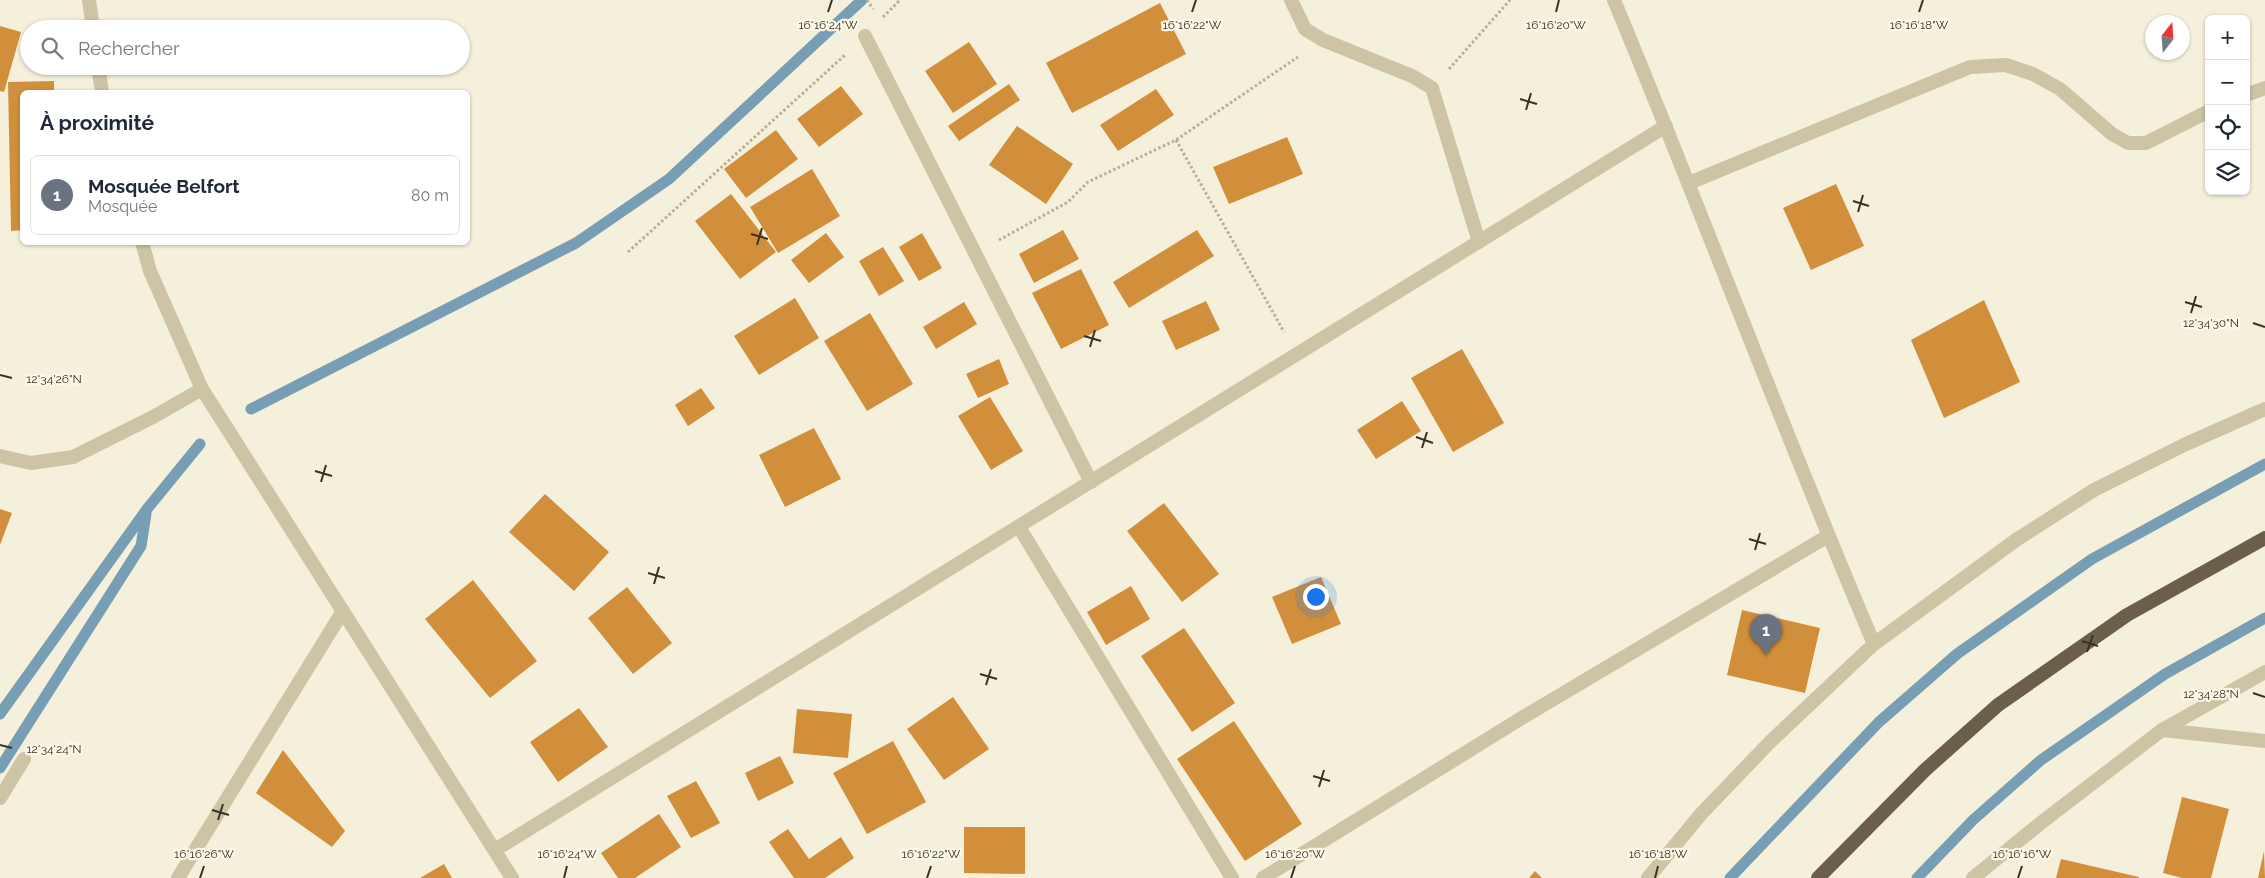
<!DOCTYPE html>
<html lang="fr">
<head>
<meta charset="utf-8">
<style>
	body { margin:0; font-family:Raleway,sans-serif; background:#f6f6f7; color:#1f2937 }
	.controls { position:absolute; right:15px; top:15px; display:grid; overflow:hidden; border-radius:8px; box-shadow:0 1px 4px #0004 }
	.controls button { width:45px; height:45px; display:grid; place-items:center; padding:0; border:0; border-bottom:1px solid #e0e1e3; background:#fff; color:#1f2937; font:25px sans-serif }
	.compass { position:absolute; left:2145px; top:15px; width:45px; height:45px; border-radius:50%; background:#fff; box-shadow:0 1px 4px #0004; rotate:17deg }
	.you { position:absolute; left:1315px; top:596px; width:18px; height:18px; margin:-12px; border:4px solid #fff; border-radius:50%; background:#1a73e8; box-shadow:0 0 0 8px #1a73e833 }
	.badge { display:grid; place-items:center; width:32px; height:32px; border-radius:50%; background:#7c3aed; color:#fff; font-size:16px; font-weight:700 }
	.pin { position:absolute; translate:-50% -41px; filter:drop-shadow(0 1px 2px #0008) }
	.pin::after { content:''; position:absolute; top:26px; width:18px; height:15px; background:inherit; clip-path:polygon(0 0,100% 0,50% 100%) }
	.list { margin:0; padding:0; list-style:none }
	h2 { display:flex; justify-content:space-between; align-items:center; height:65px; margin:0; padding:0 20px; font-size:21px }
	h2 small { font-size:16px; font-weight:400; color:#747a83 }
	.list li { display:grid; grid-template-columns:32px 1fr auto; gap:15px; align-items:center; box-sizing:border-box; height:80px; margin:0 10px 10px; padding:0 10px; border:1px solid #e0e1e3; border-radius:8px }
	.list b { display:block; font-size:19px; white-space:nowrap }
	.list p { margin:0; font-size:16px; white-space:nowrap; color:#747a83 }
	.list em { font-size:16px; font-style:normal; color:#747a83 }
	.icon { flex:none; width:28px; height:28px; fill:none; stroke:currentColor; stroke-width:2; stroke-linecap:round; stroke-linejoin:round }
	.map { position:relative; flex:none; width:2265px; height:878px; overflow:hidden }
	.search { position:absolute; background:#fff; box-shadow:0 1px 4px #0004; left:20px; top:20px; width:450px; height:55px; display:flex; align-items:center; gap:12px; box-sizing:border-box; padding:0 18px; border-radius:28px; color:#747a83; font-size:19px }
	.panel { position:absolute; background:#fff; box-shadow:0 1px 4px #0004; left:20px; top:90px; width:450px; height:155px; border-radius:8px }
	.map>svg:first-child { display:block }
	.lines { fill:none; stroke-linecap:round; stroke-linejoin:round }
	.stream { stroke:#779eb4; stroke-width:11 }
	.building { fill:#d18f3c }
	.path { stroke:#b9af8f; stroke-width:3; stroke-dasharray:2.5 2.5; stroke-linecap:butt }
	.minor { stroke:#cdc4a5; stroke-width:14 }
	.trunk { stroke:#6b5f4a; stroke-width:14 }
	.ticks { fill:none; stroke:#393227; stroke-width:2 }
	.ticks-label { font-size:12px; text-anchor:middle; fill:#393227; stroke:#fbf8e7; stroke-width:4.5; stroke-linejoin:round; paint-order:stroke }
</style>
</head>
<body>
<div class="map">
<svg width="2265" height="878" viewBox="0 0 2265 878">
	<rect width="100%" height="100%" fill="#f4f0db"/>
	<g class="lines">
		<g class="stream">
			<path d="M 251,409 L 576,243 L 669,179 L 862,0"/>
			<path d="M 0,714 L 147,509 L 200,444"/>
			<path d="M 0,768 L 141,546 L 146,514"/>
			<path d="M 1730,878 L 1879,722 L 1957,654 L 2092,559 L 2265,464"/>
			<path d="M 1917,878 L 1973,820 L 2041,760 L 2165,674 L 2265,618"/>
		</g>
	</g>
	<g class="building">
		<path d="M 1160,3 L 1186,54 L 1072,113 L 1046,63 Z"/>
		<path d="M 0,26 L 21,32 L 4,92 L 0,91 Z"/>
		<path d="M 969,42 L 997,84 L 953,113 L 925,71 Z"/>
		<path d="M 54,81 L 54,92 L 22,92 L 22,230 L 11,231 L 8,82 Z"/>
		<path d="M 1009,84 L 1020,100 L 959,141 L 948,126 Z"/>
		<path d="M 841,86 L 863,114 L 819,147 L 797,119 Z"/>
		<path d="M 1156,89 L 1174,115 L 1118,151 L 1100,125 Z"/>
		<path d="M 1017,126 L 1073,164 L 1046,204 L 989,165 Z"/>
		<path d="M 776,130 L 798,159 L 746,198 L 724,169 Z"/>
		<path d="M 1287,137 L 1303,174 L 1229,204 L 1213,167 Z"/>
		<path d="M 812,169 L 840,216 L 778,253 L 750,207 Z"/>
		<path d="M 1836,184 L 1864,246 L 1811,270 L 1783,208 Z"/>
		<path d="M 731,194 L 776,252 L 740,279 L 695,221 Z"/>
		<path d="M 1063,230 L 1079,259 L 1034,283 L 1019,254 Z"/>
		<path d="M 1197,230 L 1214,256 L 1129,308 L 1113,282 Z"/>
		<path d="M 826,233 L 844,257 L 809,283 L 791,260 Z"/>
		<path d="M 922,233 L 942,268 L 919,281 L 899,247 Z"/>
		<path d="M 883,247 L 904,281 L 879,296 L 859,261 Z"/>
		<path d="M 1081,269 L 1109,325 L 1061,349 L 1032,293 Z"/>
		<path d="M 795,298 L 819,338 L 759,375 L 734,336 Z"/>
		<path d="M 1984,300 L 2020,382 L 1944,418 L 1911,340 Z"/>
		<path d="M 1206,301 L 1220,330 L 1176,350 L 1162,321 Z"/>
		<path d="M 964,302 L 977,324 L 936,349 L 923,327 Z"/>
		<path d="M 870,313 L 913,384 L 867,411 L 824,341 Z"/>
		<path d="M 1462,349 L 1504,423 L 1453,452 L 1411,378 Z"/>
		<path d="M 999,359 L 1009,384 L 978,398 L 966,374 Z"/>
		<path d="M 701,388 L 715,408 L 688,426 L 675,405 Z"/>
		<path d="M 990,397 L 1023,451 L 991,470 L 958,416 Z"/>
		<path d="M 1402,401 L 1421,431 L 1376,459 L 1357,430 Z"/>
		<path d="M 814,428 L 841,479 L 785,507 L 759,455 Z"/>
		<path d="M 545,494 L 609,552 L 574,591 L 509,532 Z"/>
		<path d="M 1164,503 L 1219,574 L 1182,602 L 1127,531 Z"/>
		<path d="M 0,509 L 12,513 L 0,545 Z"/>
		<path d="M 1321,577 L 1341,624 L 1292,644 L 1272,597 Z"/>
		<path d="M 473,580 L 537,661 L 490,698 L 425,619 Z"/>
		<path d="M 1131,586 L 1150,619 L 1106,645 L 1087,612 Z"/>
		<path d="M 627,587 L 672,643 L 633,674 L 588,618 Z"/>
		<path d="M 1742,610 L 1820,628 L 1805,693 L 1727,675 Z"/>
		<path d="M 1184,628 L 1235,703 L 1192,732 L 1141,656 Z"/>
		<path d="M 953,697 L 989,749 L 944,780 L 907,729 Z"/>
		<path d="M 579,708 L 608,747 L 558,782 L 530,742 Z"/>
		<path d="M 797,709 L 852,714 L 848,758 L 793,753 Z"/>
		<path d="M 1234,721 L 1302,824 L 1245,861 L 1177,759 Z"/>
		<path d="M 893,741 L 926,802 L 867,834 L 833,773 Z"/>
		<path d="M 283,750 L 345,831 L 332,847 L 256,793 Z"/>
		<path d="M 780,756 L 794,783 L 758,801 L 745,773 Z"/>
		<path d="M 696,781 L 720,823 L 691,838 L 667,796 Z"/>
		<path d="M 2182,797 L 2229,809 L 2211,878 L 2182,878 L 2163,873 Z"/>
		<path d="M 659,814 L 681,847 L 635,878 L 618,878 L 601,853 Z"/>
		<path d="M 964,827 L 1025,827 L 1025,874 L 964,873 Z"/>
		<path d="M 788,829 L 809,859 L 841,837 L 854,858 L 825,878 L 794,878 L 769,842 Z"/>
		<path d="M 2264,851 L 2265,878 L 2258,878 Z"/>
		<path d="M 2061,859 L 2139,877 L 2139,878 L 2056,878 Z"/>
		<path d="M 444,864 L 452,878 L 420,878 Z"/>
		<path d="M 1535,871 L 1542,878 L 1529,878 Z"/>
	</g>
	<g class="lines">
		<g class="path">
			<path d="M 867,0 L 873,9"/>
			<path d="M 883,17 L 900,0"/>
			<path d="M 1449,69 L 1510,0"/>
			<path d="M 1176,140 L 1284,332"/>
			<path d="M 999,240 L 1068,202 L 1088,182 L 1176,140 L 1298,57"/>
			<path d="M 628,252 L 845,55"/>
		</g>
		<g class="minor">
			<path d="M 89,0 L 93,29"/>
			<path d="M 1291,0 L 1305,29 L 1323,40 L 1412,76 L 1432,88 L 1479,242"/>
			<path d="M 1614,0 C 1703,214 1783,431 1874,644"/>
			<path d="M 865,36 L 1091,482"/>
			<path d="M 98,66 L 102,92"/>
			<path d="M 2246,95 L 2265,88"/>
			<path d="M 1689,183 L 1970,67 L 2006,65 L 2033,74 L 2060,89 L 2112,134 L 2128,143 L 2146,143 L 2209,111"/>
			<path d="M 142,242 L 150,271 L 202,389 L 512,878"/>
			<path d="M 0,456 L 31,463 L 73,457 L 153,417 L 202,389"/>
			<path d="M 1019,527 L 1232,878"/>
			<path d="M 2162,730 L 2265,741"/>
			<path d="M 0,798 L 24,759"/>
			<path d="M 495,850 L 1666,126"/>
			<path d="M 178,878 L 343,611"/>
			<path d="M 1263,878 L 1525,716 L 1828,536"/>
			<path d="M 1648,878 L 1701,814 L 1770,742 L 1874,644 L 2016,540 L 2094,490 L 2186,444 L 2265,409"/>
			<path d="M 1973,878 L 2042,822 L 2162,730 L 2265,672"/>
		</g>
		<path class="trunk" d="M 1818,878 L 1925,770 L 1998,705 L 2127,615 L 2265,538"/>
	</g>
	<path class="ticks" d="M 828,12 L 832,0M 1192,12 L 1196,0M 1556,12 L 1559,0M 1919,12 L 1923,0M 1520,99 L 1537,104M 1526,110 L 1531,93M 1853,201 L 1869,206M 1858,212 L 1863,195M 751,234 L 768,239M 757,245 L 762,228M 2185,302 L 2202,307M 2191,313 L 2196,296M 2253,323 L 2265,327M 1084,336 L 1101,341M 1090,347 L 1095,330M 0,375 L 12,378M 1416,437 L 1433,443M 1422,448 L 1427,432M 315,471 L 332,476M 321,482 L 326,465M 1749,539 L 1766,544M 1755,550 L 1760,533M 648,573 L 665,578M 654,584 L 659,567M 2082,641 L 2098,646M 2087,652 L 2093,635M 980,674 L 997,679M 986,685 L 991,669M 2253,693 L 2265,697M 0,745 L 12,748M 1313,776 L 1330,781M 1319,787 L 1324,770M 212,810 L 229,815M 218,820 L 223,804M 200,878 L 204,866M 564,878 L 567,866M 927,878 L 931,866M 1291,878 L 1295,866M 1655,878 L 1658,866M 2018,878 L 2022,866"/>
	<g class="ticks-label">
		<text x="828" y="29">16°16'24"W</text>
		<text x="1192" y="29">16°16'22"W</text>
		<text x="1556" y="29">16°16'20"W</text>
		<text x="1919" y="29">16°16'18"W</text>
		<text x="2211" y="327">12°34'30"N</text>
		<text x="54" y="383">12°34'26"N</text>
		<text x="2211" y="698">12°34'28"N</text>
		<text x="54" y="753">12°34'24"N</text>
		<text x="204" y="858">16°16'26"W</text>
		<text x="567" y="858">16°16'24"W</text>
		<text x="931" y="858">16°16'22"W</text>
		<text x="1295" y="858">16°16'20"W</text>
		<text x="1658" y="858">16°16'18"W</text>
		<text x="2022" y="858">16°16'16"W</text>
	</g>
</svg>
<div class="controls">
<button>+</button>
<button>−</button>
<button><svg class="icon" aria-label="locate" viewBox="0 0 24 24"><circle cx="12" cy="12" r="6"/><path d="M12 2v4M12 18v4M2 12h4M18 12h4"/></svg></button>
<button><svg class="icon" aria-label="layers" viewBox="0 0 24 24"><path d="M12 4l9 5-9 5-9-5zM3 14l9 5 9-5"/></svg></button>
</div>
<svg class="compass" viewBox="-18 -18 36 36"><path d="M0-13l5 13h-10z" fill="#e53935"/><path d="M0 13l5-13h-10z" fill="#747a83"/></svg>
<div class="you"></div>
<div class="pin badge" style="left:1766px;top:655px;background:#6b7280">1</div>
<div class="search"><svg class="icon" aria-label="search" viewBox="0 0 24 24"><circle cx="10" cy="10" r="6"/><path d="M15 15l6 6"/></svg>Rechercher</div>
<section class="panel">
<h2>À proximité<small></small></h2>
<ul class="list">
<li><span class="badge" style="background:#6b7280">1</span><div><b>Mosquée Belfort</b><p>Mosquée</p></div><em>80 m</em></li>
</ul>
</section>
</div>
</body>
</html>
